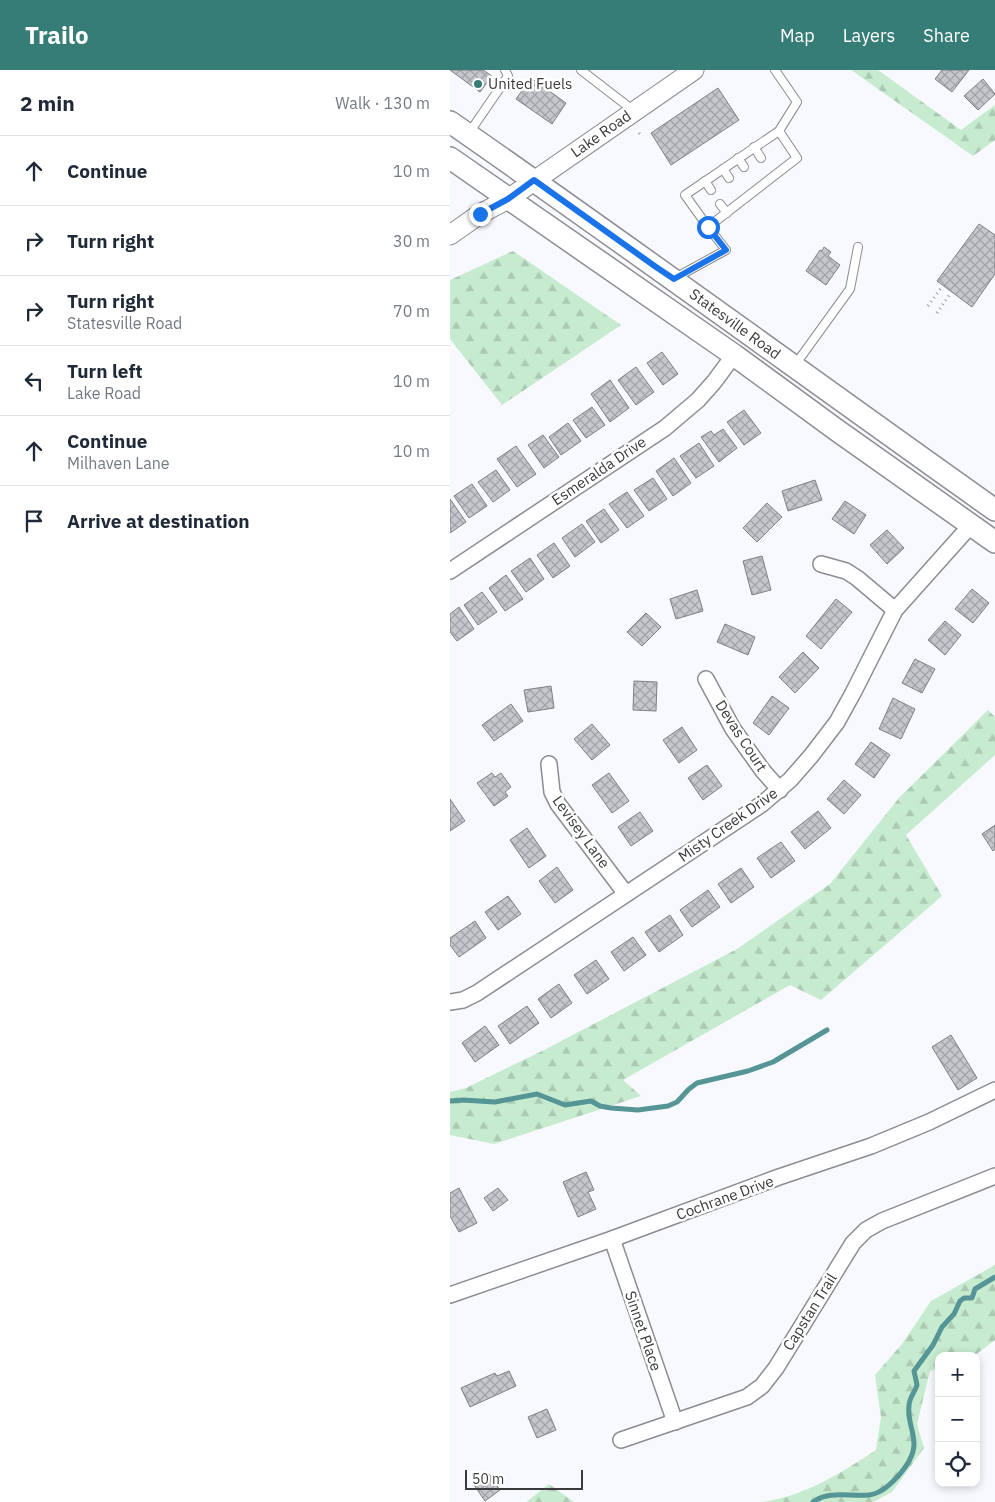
<!DOCTYPE html>
<html lang="en">
<head>
<meta charset="utf-8">
<style>
	body { margin:0; font-family:"IBM Plex Sans",sans-serif; background:#f6f6f7; color:#1f2937 }
	.controls { position:absolute; right:15px; bottom:15px; display:grid; overflow:hidden; border-radius:10px; box-shadow:0 2px 8px #0003 }
	.controls button { width:45px; height:45px; display:grid; place-items:center; padding:0; border:0; border-bottom:1px solid #e0e1e3; background:#fff; color:#1f2937; font:25px sans-serif }
	.scale { position:absolute; left:15px; bottom:12px; width:118px; box-sizing:border-box; padding-left:5px; border:2px solid #3a3a3c; border-top:0; font-size:14px; line-height:18px; white-space:nowrap; color:#3a3a3c; -webkit-text-stroke:4px #fff; paint-order:stroke }
	.stop { position:absolute; width:15px; height:15px; margin:-11px; border:4px solid #1a73e8; border-radius:50%; background:#fff }
	.stop.end { background:#1a73e8; border-color:#fff; box-shadow:0 1px 5px #0008 }
	.list { margin:0; padding:0; list-style:none }
	h2 { display:flex; justify-content:space-between; align-items:center; height:65px; margin:0; padding:0 20px; font-size:21px }
	h2 small { font-size:16px; font-weight:400; color:#747a83 }
	.list li { display:grid; grid-template-columns:32px 1fr auto; gap:15px; align-items:center; box-sizing:border-box; height:70px; padding:0 20px; border-top:1px solid #e0e1e3 }
	.list b { display:block; font-size:19px; white-space:nowrap }
	.list p { margin:0; font-size:16px; white-space:nowrap; color:#747a83 }
	.list em { font-size:16px; font-style:normal; color:#747a83 }
	.icon { flex:none; width:28px; height:28px; fill:none; stroke:currentColor; stroke-width:2; stroke-linecap:round; stroke-linejoin:round }
	.map { position:relative; flex:none; width:545px; height:1432px; overflow:hidden }
	header { display:flex; align-items:center; gap:30px; box-sizing:border-box; height:70px; padding:0 25px; background:#357d76; color:#fff }
	header strong { font-size:24px }
	nav { display:flex; gap:28px; margin-inline-start:auto; font-size:18px }
	main { display:flex }
	aside { flex:1; background:#fff }
	.map>svg:first-child { display:block }
	.forest { fill:url(#forest-firs) }
	.lines { fill:none; stroke-linecap:round; stroke-linejoin:round }
	.stream { stroke:#559596; stroke-width:5 }
	.building { fill:url(#building-cross-hatch); stroke:#7e8085 }
	.service-casing { stroke:#8c8d92; stroke-width:10 }
	.minor-casing { stroke:#8c8d92; stroke-width:18 }
	.tertiary-casing { stroke:#8c8d92; stroke-width:21 }
	.secondary-casing { stroke:#8c8d92; stroke-width:24 }
	.path { stroke:#9a9b9f; stroke-width:3; stroke-dasharray:1 4; stroke-linecap:butt }
	.service { stroke:#fff; stroke-width:8 }
	.minor { stroke:#fff; stroke-width:15 }
	.tertiary { stroke:#fff; stroke-width:19 }
	.secondary { stroke:#fff; stroke-width:21 }
	.route { stroke:#1a73e8; stroke-width:6 }
	.poi-dot { fill:#357d76; stroke:#fff; stroke-width:2 }
	.labels { text-anchor:middle; stroke-width:5; stroke-linejoin:round; paint-order:stroke }
	.poi-label { font-size:15px; fill:#3a3a3c; stroke:#fff; text-anchor:start }
	.street-label { font-size:15px; fill:#3a3a3c; stroke:#fff }
</style>
</head>
<body>
<header>
<strong>Trailo</strong>
<nav><a>Map</a><a>Layers</a><a>Share</a></nav>
</header>
<main>
<aside>
<h2>2 min<small>Walk · 130 m</small></h2>
<ul class="list">
<li><svg class="icon" aria-label="ahead" viewBox="0 0 24 24"><path d="M12 20V5M6 11l6-6 6 6"/></svg><div><b>Continue</b></div><em>10 m</em></li>
<li><svg class="icon" aria-label="right" viewBox="0 0 24 24"><path d="M7 20v-9h11M14 6l5 5-5 5"/></svg><div><b>Turn right</b></div><em>30 m</em></li>
<li><svg class="icon" aria-label="right" viewBox="0 0 24 24"><path d="M7 20v-9h11M14 6l5 5-5 5"/></svg><div><b>Turn right</b><p>Statesville Road</p></div><em>70 m</em></li>
<li><svg class="icon" aria-label="left" viewBox="0 0 24 24"><path d="M17 20v-9H6M10 6l-5 5 5 5"/></svg><div><b>Turn left</b><p>Lake Road</p></div><em>10 m</em></li>
<li><svg class="icon" aria-label="ahead" viewBox="0 0 24 24"><path d="M12 20V5M6 11l6-6 6 6"/></svg><div><b>Continue</b><p>Milhaven Lane</p></div><em>10 m</em></li>
<li><svg class="icon" aria-label="arrive" viewBox="0 0 24 24"><path d="M6 21V4h12l-3 4 3 4H6"/></svg><div><b>Arrive at destination</b></div></li>
</ul>
</aside>
<div class="map">
<svg width="545" height="1432" viewBox="0 0 545 1432">
	<defs>
		<pattern id="forest-firs" width="22" height="20" patternUnits="userSpaceOnUse" patternTransform="scale(1.25)"><rect width="22" height="20" fill="#c7ebcf"/><path d="M5 1l3.5 6h-7zM16 11l3.5 6h-7z" fill="#accab3"/></pattern>
		<pattern id="building-cross-hatch" width="8" height="8" patternUnits="userSpaceOnUse" patternTransform="scale(1.25)"><rect width="8" height="8" fill="#c6c7cc"/><path d="M0 0l8 8M0 8l8-8" fill="none" stroke="#a2a3a7"/></pattern>
	</defs>
	<rect width="100%" height="100%" fill="#f7f9fe"/>
	<g class="forest">
		<path d="M 401,0 L 428,0 L 511,60 L 545,35 L 545,70 L 523,86 Z"/>
		<path d="M 63,181 L 171,255 L 52,335 L 0,269 L 0,210 Z"/>
		<path d="M 538,640 L 545,647 L 545,685 L 456,765 L 492,826 L 371,930 L 340,915 L 173,1010 L 191,1026 L 44,1074 L 0,1065 L 0,1022 L 16,1018 L 94,980 L 287,879 L 380,814 L 449,728 Z"/>
		<path d="M 545,1195 L 545,1270 L 524,1286 L 489,1286 L 489,1298 L 480,1301 L 467,1354 L 474,1378 L 442,1422 L 423,1432 L 312,1432 C 355,1426 391,1403 426,1380 L 431,1347 L 425,1305 L 452,1274 L 481,1231 Z"/>
		<path d="M 99,1414 L 124,1432 L 76,1432 Z"/>
	</g>
	<g class="lines">
		<g class="stream">
			<path d="M 0,1031 L 13,1030 L 45,1032 L 87,1024 L 115,1035 L 141,1031 L 150,1036 L 161,1038 L 188,1040 L 218,1036 L 227,1032 L 239,1019 L 247,1013 L 298,1001 L 323,992 L 377,960"/>
			<path d="M 363,1432 C 379,1420 400,1427 419,1425 C 437,1423 464,1393 464,1374 C 464,1361 457,1349 459,1336 C 459,1328 465,1322 467,1315 L 464,1301 L 483,1275 L 492,1257 L 504,1244 L 510,1231 L 514,1228 L 522,1228 L 525,1219 L 545,1207"/>
		</g>
	</g>
	<g class="building">
		<path d="M 0,0 L 33,0 L 42,6 L 30,22 Z"/>
		<path d="M 492,0 L 519,0 L 502,22 L 485,9 Z"/>
		<path d="M 81,8 L 116,33 L 102,54 L 66,29 Z"/>
		<path d="M 533,9 L 545,24 L 528,40 L 514,26 Z"/>
		<path d="M 268,18 L 289,50 L 221,95 L 201,63 Z"/>
		<path d="M 529,154 L 545,165 L 545,204 L 522,237 L 487,211 Z"/>
		<path d="M 374,177 L 381,182 L 378,186 L 390,195 L 376,215 L 356,201 L 370,180 L 372,181 Z"/>
		<path d="M 212,282 L 228,304 L 213,315 L 197,293 Z"/>
		<path d="M 186,297 L 204,322 L 186,335 L 168,310 Z"/>
		<path d="M 160,310 L 179,338 L 160,352 L 141,324 Z"/>
		<path d="M 142,337 L 155,355 L 136,368 L 123,350 Z"/>
		<path d="M 294,340 L 311,363 L 294,375 L 277,352 Z"/>
		<path d="M 118,353 L 131,371 L 111,385 L 99,367 Z"/>
		<path d="M 273,359 L 287,378 L 269,392 L 251,367 L 261,361 L 264,365 Z"/>
		<path d="M 93,365 L 109,387 L 94,398 L 78,375 Z"/>
		<path d="M 249,373 L 264,396 L 246,408 L 230,386 Z"/>
		<path d="M 66,376 L 86,404 L 67,417 L 47,389 Z"/>
		<path d="M 224,388 L 241,413 L 223,426 L 206,401 Z"/>
		<path d="M 46,400 L 60,420 L 43,432 L 28,412 Z"/>
		<path d="M 203,408 L 217,429 L 199,441 L 184,420 Z"/>
		<path d="M 365,410 L 372,430 L 338,441 L 332,421 Z"/>
		<path d="M 22,414 L 37,436 L 19,448 L 4,426 Z"/>
		<path d="M 177,422 L 194,446 L 177,458 L 159,434 Z"/>
		<path d="M 0,429 L 16,452 L 0,463 Z"/>
		<path d="M 395,431 L 416,445 L 404,464 L 382,449 Z"/>
		<path d="M 317,433 L 332,447 L 307,472 L 293,458 Z"/>
		<path d="M 154,439 L 169,460 L 151,473 L 136,451 Z"/>
		<path d="M 132,454 L 145,472 L 125,487 L 112,468 Z"/>
		<path d="M 437,460 L 454,478 L 437,494 L 420,475 Z"/>
		<path d="M 104,473 L 120,496 L 103,508 L 87,485 Z"/>
		<path d="M 312,486 L 321,520 L 302,525 L 293,491 Z"/>
		<path d="M 80,488 L 94,509 L 76,522 L 61,501 Z"/>
		<path d="M 56,505 L 73,529 L 55,541 L 39,518 Z"/>
		<path d="M 522,519 L 539,533 L 523,553 L 505,539 Z"/>
		<path d="M 247,520 L 253,541 L 226,549 L 220,529 Z"/>
		<path d="M 32,522 L 47,542 L 28,555 L 14,535 Z"/>
		<path d="M 386,529 L 402,542 L 371,579 L 356,566 Z"/>
		<path d="M 9,537 L 24,559 L 7,571 L 0,562 L 0,544 Z"/>
		<path d="M 196,543 L 211,557 L 192,576 L 177,562 Z"/>
		<path d="M 495,551 L 511,565 L 495,585 L 478,570 Z"/>
		<path d="M 275,554 L 305,567 L 298,585 L 267,572 Z"/>
		<path d="M 353,582 L 369,598 L 345,623 L 329,607 Z"/>
		<path d="M 465,589 L 485,599 L 472,623 L 452,613 Z"/>
		<path d="M 184,611 L 207,612 L 206,641 L 183,640 Z"/>
		<path d="M 101,616 L 104,638 L 78,642 L 74,620 Z"/>
		<path d="M 322,626 L 339,638 L 319,665 L 303,653 Z"/>
		<path d="M 443,628 L 465,639 L 451,669 L 429,659 Z"/>
		<path d="M 61,634 L 73,651 L 44,671 L 32,655 Z"/>
		<path d="M 142,654 L 160,675 L 142,690 L 124,669 Z"/>
		<path d="M 232,657 L 247,680 L 229,693 L 213,670 Z"/>
		<path d="M 421,672 L 440,685 L 424,708 L 405,694 Z"/>
		<path d="M 257,695 L 272,716 L 253,730 L 238,708 Z"/>
		<path d="M 42,703 L 45,707 L 51,703 L 61,717 L 55,722 L 58,726 L 44,736 L 27,713 Z"/>
		<path d="M 159,703 L 179,731 L 162,743 L 142,715 Z"/>
		<path d="M 394,710 L 411,725 L 394,744 L 377,729 Z"/>
		<path d="M 0,729 L 15,751 L 0,761 Z"/>
		<path d="M 368,741 L 381,758 L 355,779 L 341,762 Z"/>
		<path d="M 190,742 L 203,761 L 181,776 L 168,757 Z"/>
		<path d="M 545,755 L 545,779 L 543,781 L 532,764 Z"/>
		<path d="M 77,758 L 96,786 L 79,798 L 60,770 Z"/>
		<path d="M 331,772 L 345,791 L 321,808 L 307,788 Z"/>
		<path d="M 107,797 L 123,820 L 105,833 L 89,811 Z"/>
		<path d="M 291,798 L 304,817 L 281,833 L 268,814 Z"/>
		<path d="M 258,820 L 270,837 L 242,857 L 230,840 Z"/>
		<path d="M 58,826 L 71,844 L 48,860 L 35,842 Z"/>
		<path d="M 220,845 L 233,865 L 209,882 L 195,862 Z"/>
		<path d="M 25,851 L 36,868 L 9,887 L 0,875 L 0,868 Z"/>
		<path d="M 183,867 L 196,885 L 174,901 L 161,882 Z"/>
		<path d="M 146,890 L 159,909 L 137,924 L 124,905 Z"/>
		<path d="M 109,914 L 122,933 L 101,948 L 88,929 Z"/>
		<path d="M 77,936 L 89,953 L 60,974 L 48,956 Z"/>
		<path d="M 35,956 L 49,975 L 25,992 L 12,973 Z"/>
		<path d="M 501,965 L 527,1008 L 508,1020 L 482,977 Z"/>
		<path d="M 136,1102 L 144,1120 L 138,1122 L 146,1139 L 128,1147 L 113,1112 Z"/>
		<path d="M 9,1118 L 27,1153 L 9,1162 L 0,1146 L 0,1123 Z"/>
		<path d="M 48,1118 L 58,1130 L 43,1141 L 34,1128 Z"/>
		<path d="M 59,1301 L 66,1316 L 20,1337 L 11,1318 L 45,1303 L 47,1306 Z"/>
		<path d="M 97,1339 L 106,1360 L 87,1368 L 78,1347 Z"/>
		<path d="M 39,1404 L 50,1420 L 35,1431 L 24,1415 Z"/>
	</g>
	<g class="lines">
		<g class="service-casing">
			<g id="service">
				<path d="M 131,0 L 184,41"/>
				<path d="M 19,63 L 58,6 L 55,0"/>
				<path d="M 304,77 L 311,88"/>
				<path d="M 288,88 L 294,97"/>
				<path d="M 273,99 L 279,108"/>
				<path d="M 255,111 L 261,120"/>
				<path d="M 270,134 L 277,143"/>
				<path d="M 258,157 L 235,125 L 329,61"/>
				<path d="M 225,208 L 276,180 L 258,157 L 347,88 L 329,61 L 347,32 L 325,0"/>
				<path d="M 345,295 L 400,219 L 408,177"/>
			</g>
		</g>
		<g class="minor-casing">
			<g id="minor">
				<path d="M 371,494 L 396,501 L 407,508 L 445,540"/>
				<path d="M 0,501 L 215,358 L 248,330 L 264,312 L 284,285"/>
				<path d="M 256,609 L 283,659 L 313,701 L 330,720"/>
				<path d="M 99,694 L 102,722 L 108,734 L 176,824"/>
				<path d="M 0,932 L 13,930 L 27,923 L 312,734 L 340,710 L 361,686 L 387,652 L 403,623 L 445,540 L 521,455"/>
				<path d="M 162,1169 L 225,1352"/>
				<path d="M 0,1225 L 162,1169 L 329,1107 L 421,1076 L 479,1052 L 545,1020"/>
				<path d="M 171,1370 L 297,1327 L 312,1316 L 326,1298 L 403,1173 L 416,1160 L 432,1151 L 545,1106"/>
			</g>
		</g>
		<g class="tertiary-casing">
			<path id="tertiary" d="M 0,165 L 30,144 L 58,129 L 244,0"/>
		</g>
		<g class="secondary-casing">
			<g id="secondary">
				<path d="M 0,52 C 183,179 363,311 545,440"/>
				<path d="M 0,88 L 284,285 L 388,361 L 545,472"/>
			</g>
		</g>
		<g class="path">
			<path d="M 189,63 L 192,67"/>
			<path d="M 478,236 L 491,218"/>
			<path d="M 487,243 L 500,224"/>
		</g>
		<use href="#service" class="service"/>
		<use href="#minor" class="minor"/>
		<use href="#tertiary" class="tertiary"/>
		<use href="#secondary" class="secondary"/>
	</g>
	<g class="lines">
		<path class="route" d="M 30,144 L 58,129 L 84,110 L 206,197 L 224,209 L 276,180 L 258,157"/>
	</g>
	<circle class="poi-dot" cx="28" cy="14" r="5"/>
	<g class="labels">
		<g class="poi-label">
			<text x="38" y="19">United Fuels</text>
		</g>
		<g class="street-label">
			<text transform="translate(151 64) rotate(-35)" y="5">Lake Road</text>
			<text transform="translate(285 254) rotate(36)" y="5">Statesville Road</text>
			<text transform="translate(149 401) rotate(-34)" y="5">Esmeralda Drive</text>
			<text transform="translate(291 666) rotate(57)" y="5">Devas Court</text>
			<text transform="translate(278 755) rotate(-35)" y="5">Misty Creek Drive</text>
			<text transform="translate(131 762) rotate(54)" y="5">Levisey Lane</text>
			<text transform="translate(275 1128) rotate(-20)" y="5">Cochrane Drive</text>
			<text transform="translate(360 1242) rotate(-58)" y="5">Capstan Trail</text>
			<text transform="translate(193 1261) rotate(71)" y="5">Sinnet Place</text>
		</g>
	</g>
</svg>
<div class="controls">
<button>+</button>
<button>−</button>
<button><svg class="icon" aria-label="locate" viewBox="0 0 24 24"><circle cx="12" cy="12" r="6"/><path d="M12 2v4M12 18v4M2 12h4M18 12h4"/></svg></button>
</div>
<div class="scale">50 m</div>
<div class="stop" style="left:258px;top:157px"></div>
<div class="stop end" style="left:30px;top:144px"></div>
</div>
</main>
</body>
</html>
